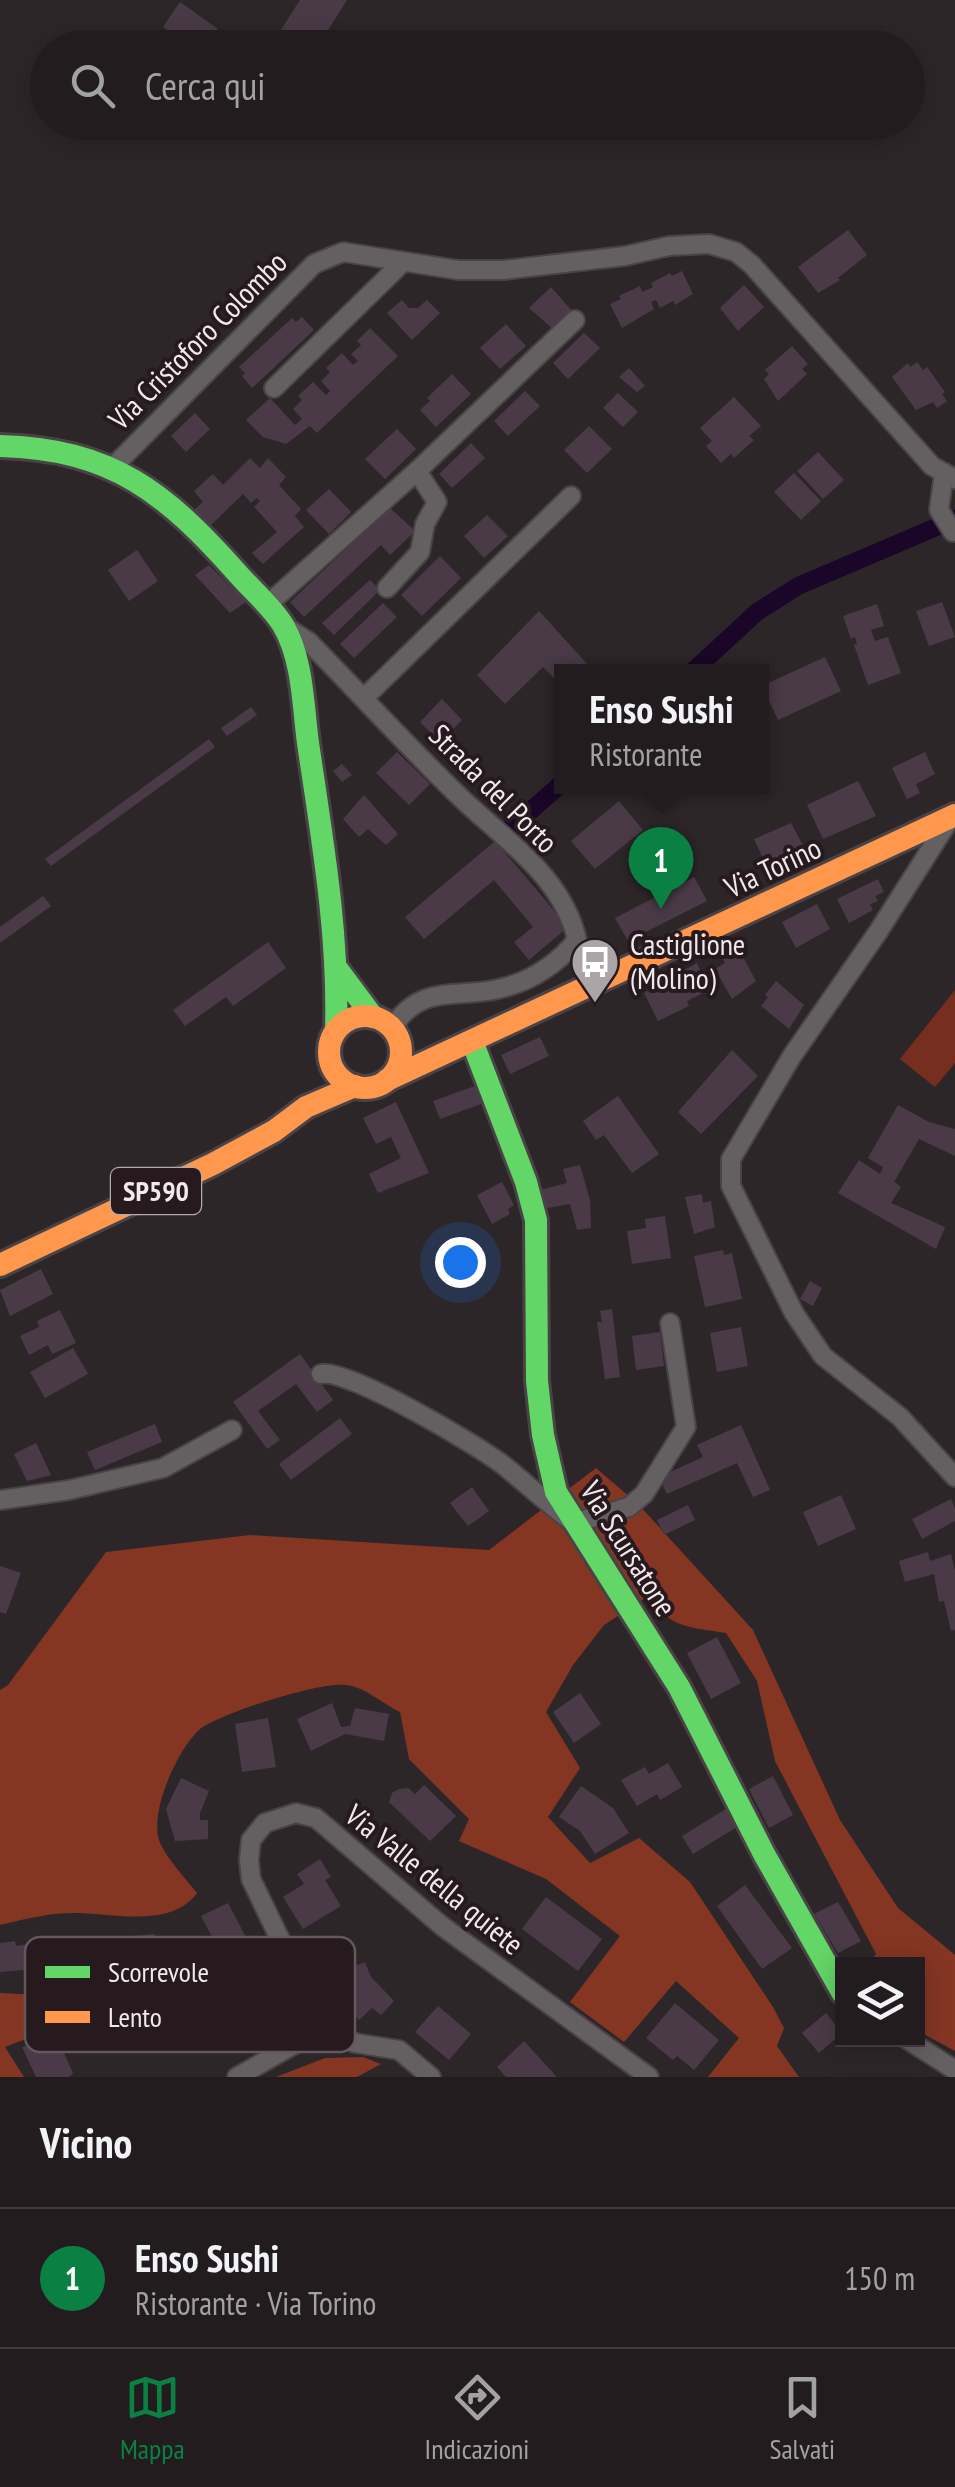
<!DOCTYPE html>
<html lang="it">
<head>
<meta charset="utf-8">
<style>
	body { margin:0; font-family:"PT Sans Narrow",sans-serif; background:#2e292c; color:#f1f3f6 }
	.controls { position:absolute; right:30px; bottom:30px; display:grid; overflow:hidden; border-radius:0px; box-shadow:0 5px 25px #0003 }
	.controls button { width:90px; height:90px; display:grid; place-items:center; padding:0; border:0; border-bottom:2px solid #3f3a3d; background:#221c1f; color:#f1f3f6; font:50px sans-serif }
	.you { position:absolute; left:460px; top:1262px; width:35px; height:35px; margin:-25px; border:8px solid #fff; border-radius:50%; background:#1a73e8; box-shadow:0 0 0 15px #1a73e833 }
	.badge { display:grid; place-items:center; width:65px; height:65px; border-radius:50%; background:#0b8043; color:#fff; font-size:32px; font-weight:700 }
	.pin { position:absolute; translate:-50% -82px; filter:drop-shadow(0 2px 5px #0008) }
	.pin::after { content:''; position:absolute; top:52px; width:35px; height:30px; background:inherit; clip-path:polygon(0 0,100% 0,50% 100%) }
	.popup { position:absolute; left:554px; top:664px; width:215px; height:130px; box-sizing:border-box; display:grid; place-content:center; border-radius:0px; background:#221c1f; filter:drop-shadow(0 2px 8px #0005); font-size:32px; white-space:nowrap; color:#a2a1a4 }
	.popup b { font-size:38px; color:#f1f3f6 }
	.popup::after { content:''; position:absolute; left:50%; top:100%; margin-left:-20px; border:20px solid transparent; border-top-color:#221c1f }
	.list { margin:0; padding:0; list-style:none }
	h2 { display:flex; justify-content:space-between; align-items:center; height:130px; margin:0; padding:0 40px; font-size:42px }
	h2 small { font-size:32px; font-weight:400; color:#a2a1a4 }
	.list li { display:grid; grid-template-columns:65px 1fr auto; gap:30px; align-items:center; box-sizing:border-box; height:140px; padding:0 40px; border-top:2px solid #3f3a3d }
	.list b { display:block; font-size:38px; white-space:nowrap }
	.list p { margin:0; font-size:32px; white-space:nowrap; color:#a2a1a4 }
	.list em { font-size:32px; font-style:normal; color:#a2a1a4 }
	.icon { flex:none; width:55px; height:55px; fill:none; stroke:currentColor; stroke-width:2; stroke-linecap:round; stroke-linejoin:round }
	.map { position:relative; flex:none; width:955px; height:2077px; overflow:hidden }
	.search { position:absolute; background:#221c1f; box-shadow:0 5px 25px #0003; left:30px; right:30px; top:30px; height:110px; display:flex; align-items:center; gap:25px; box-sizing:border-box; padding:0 35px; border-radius:55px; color:#a2a1a4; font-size:38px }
	.sheet { height:270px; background:#221c1f }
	nav { display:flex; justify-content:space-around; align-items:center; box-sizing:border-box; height:140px; border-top:2px solid #3f3a3d; background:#221c1f; font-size:28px; color:#a2a1a4 }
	nav a { display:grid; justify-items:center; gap:5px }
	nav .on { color:#0b8043 }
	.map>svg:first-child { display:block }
	.green { fill:#762f1e }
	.forest { fill:#843623 }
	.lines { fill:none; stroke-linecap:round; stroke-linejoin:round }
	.canal { stroke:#1a0628; stroke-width:18 }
	.building { fill:#4a3a48 }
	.street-casing { stroke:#494346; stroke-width:22 }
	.fast-casing { stroke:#494346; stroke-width:28 }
	.slow-casing { stroke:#494346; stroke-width:28 }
	.street { stroke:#645f61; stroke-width:18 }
	.fast { stroke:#63d668; stroke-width:22 }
	.slow { stroke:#ff974d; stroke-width:22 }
	.labels { text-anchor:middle; stroke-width:8; stroke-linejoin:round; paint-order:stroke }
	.shield { fill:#261a1f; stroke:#b4abae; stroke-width:2.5 }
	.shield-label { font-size:28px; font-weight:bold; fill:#f1e9ec }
	.street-label { font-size:30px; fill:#f1e9ec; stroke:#261a1f }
	.poi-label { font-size:30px; fill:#f1e9ec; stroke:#261a1f; text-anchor:start }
	.key { fill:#261a1f; stroke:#63585c; stroke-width:2.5 }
	.key-label { font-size:28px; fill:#f1e9ec }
</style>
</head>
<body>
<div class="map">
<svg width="955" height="2077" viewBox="0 0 955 2077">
	<rect width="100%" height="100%" fill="#2d2629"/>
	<path class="green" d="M 955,990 L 955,1063 L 935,1087 L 900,1059 Z"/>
	<g class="forest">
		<path d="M 596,1468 L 639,1505 L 753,1630 L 840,1820 L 898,1908 L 955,1955 L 955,2051 L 918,2031 L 918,1964 L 867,1964 L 876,1954 L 775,1761 L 757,1681 L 726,1633 C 691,1627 668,1629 650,1595 L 604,1625 L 573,1665 L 546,1712 L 580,1768 L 548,1817 L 590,1863 L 639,1838 L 690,1882 L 773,2007 L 784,2028 L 777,2046 L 799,2077 L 708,2077 L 739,2038 L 676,1981 L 624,2042 L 570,2002 L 620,1936 L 546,1879 L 459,1841 L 469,1819 L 409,1759 L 400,1712 C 381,1703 366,1687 345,1685 C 321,1681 218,1714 199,1730 C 177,1750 148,1814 160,1843 C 168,1860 185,1878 197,1893 C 171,1928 116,1914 78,1913 C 52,1912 25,1919 0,1925 L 0,1690 L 8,1685 L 106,1552 L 250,1535 L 489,1550 Z"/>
		<path d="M 0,1993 L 60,1996 L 78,2004 L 77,2019 L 5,2047 L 24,2077 L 0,2077 Z"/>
		<path d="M 363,2057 L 381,2064 L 357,2077 L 276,2077 L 325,2058 Z"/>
	</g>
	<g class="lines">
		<g class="canal">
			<path d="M 692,672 L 757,612 L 798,586 L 955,519"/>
			<path d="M 511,828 L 561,784"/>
		</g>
	</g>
	<g class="building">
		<path d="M 300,0 L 347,0 L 325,35 L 319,33 L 309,48 L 296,48 L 277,36 Z"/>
		<path d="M 180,2 L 218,29 L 205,48 L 194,48 L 163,27 Z"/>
		<path d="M 848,230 L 867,255 L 838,278 L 840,280 L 818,293 L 798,267 Z"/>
		<path d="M 682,271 L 693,294 L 675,305 L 673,301 L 660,308 L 656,300 L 651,302 L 654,309 L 622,328 L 610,304 L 621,299 L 619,296 L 640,286 L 642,292 L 653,287 L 651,283 L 670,273 L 672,276 Z"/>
		<path d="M 744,285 L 764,307 L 738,331 L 720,308 Z"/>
		<path d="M 551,287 L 572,311 L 553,329 L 529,308 Z"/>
		<path d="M 402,300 L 409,308 L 418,308 L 427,300 L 440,313 L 412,340 L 387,313 Z"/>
		<path d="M 302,317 L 314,330 L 252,388 L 242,376 L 245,373 L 239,367 L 292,318 L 296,322 Z"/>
		<path d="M 506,324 L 526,346 L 500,369 L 480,348 Z"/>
		<path d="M 370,328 L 398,356 L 317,433 L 310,426 L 286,444 L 263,437 L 246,420 L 270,398 L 295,425 L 302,419 L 293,409 L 302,400 L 298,396 L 313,382 L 326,395 L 330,391 L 321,381 L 330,372 L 326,368 L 342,353 L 353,365 L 358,361 L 351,354 L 361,345 L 357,341 Z"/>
		<path d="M 584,333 L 600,348 L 568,379 L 553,363 Z"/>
		<path d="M 792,346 L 808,364 L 802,369 L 807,374 L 778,401 L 764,379 L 769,374 L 765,370 Z"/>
		<path d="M 917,362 L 923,370 L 927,367 L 945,392 L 942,394 L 947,401 L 937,408 L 933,402 L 916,410 L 892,377 L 908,363 L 910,367 Z"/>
		<path d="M 629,368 L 645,386 L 637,392 L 619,377 Z"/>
		<path d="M 452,374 L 471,394 L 436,427 L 420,410 L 430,401 L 427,398 Z"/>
		<path d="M 525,391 L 540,406 L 508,436 L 494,421 Z"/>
		<path d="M 618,393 L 638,412 L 623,427 L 603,408 Z"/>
		<path d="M 734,397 L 761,426 L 749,436 L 754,440 L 734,458 L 731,454 L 721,463 L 706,446 L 712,441 L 700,428 Z"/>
		<path d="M 195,413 L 210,429 L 186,452 L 171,436 Z"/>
		<path d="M 589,426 L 612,449 L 587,473 L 564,450 Z"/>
		<path d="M 397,429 L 416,449 L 385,479 L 365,459 Z"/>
		<path d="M 471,443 L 485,458 L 452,488 L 439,474 Z"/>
		<path d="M 818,452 L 844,480 L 823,499 L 797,471 Z"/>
		<path d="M 250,458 L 260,468 L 268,458 L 286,477 L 279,485 L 301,509 L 295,516 L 304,527 L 263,564 L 252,553 L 277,532 L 254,507 L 260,501 L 257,498 L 251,503 L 243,494 L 208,528 L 193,511 L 203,502 L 194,491 L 213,474 L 223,485 Z"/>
		<path d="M 794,473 L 821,501 L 801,520 L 774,492 Z"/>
		<path d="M 329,489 L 351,512 L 329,534 L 306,510 Z"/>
		<path d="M 390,508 L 415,531 L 390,555 L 381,545 L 304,617 L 290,602 Z"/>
		<path d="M 487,515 L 508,536 L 484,558 L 464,536 Z"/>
		<path d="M 137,550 L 158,581 L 129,601 L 108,570 Z"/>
		<path d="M 440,556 L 461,578 L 422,616 L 401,595 Z"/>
		<path d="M 209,565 L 246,602 L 230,613 L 195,575 Z"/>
		<path d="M 370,580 L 380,590 L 334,635 L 322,623 Z"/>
		<path d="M 942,602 L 955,637 L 929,646 L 916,611 Z"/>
		<path d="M 383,603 L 397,617 L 354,658 L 340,644 Z"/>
		<path d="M 877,604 L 884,626 L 871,630 L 875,641 L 888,637 L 901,673 L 868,685 L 854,645 L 857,644 L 855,637 L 851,639 L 843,616 Z"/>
		<path d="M 539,611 L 590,667 L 585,672 L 561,672 L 561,685 L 543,667 L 505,704 L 477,675 Z"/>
		<path d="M 825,657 L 841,691 L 778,720 L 762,686 Z"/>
		<path d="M 442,699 L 462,720 L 440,742 L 420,722 Z"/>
		<path d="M 251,707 L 257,715 L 227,736 L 221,728 Z"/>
		<path d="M 209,739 L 215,747 L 51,866 L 45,859 Z"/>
		<path d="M 397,752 L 430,784 L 409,805 L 376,773 Z"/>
		<path d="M 925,752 L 935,774 L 916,784 L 920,793 L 907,799 L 892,768 Z"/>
		<path d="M 342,764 L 352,775 L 342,782 L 333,771 Z"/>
		<path d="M 858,781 L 876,816 L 823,839 L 807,805 Z"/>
		<path d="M 364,795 L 398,834 L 386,845 L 368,829 L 359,837 L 343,819 Z"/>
		<path d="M 619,801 L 643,830 L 595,869 L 571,841 Z"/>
		<path d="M 791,823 L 808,855 L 770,873 L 754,839 Z"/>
		<path d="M 495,841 L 568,927 L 529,960 L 514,942 L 533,927 L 494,880 L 424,939 L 405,917 Z"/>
		<path d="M 694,877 L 707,901 L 628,941 L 615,918 Z"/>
		<path d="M 878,879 L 884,892 L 875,896 L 878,901 L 870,904 L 873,910 L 849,923 L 837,899 Z"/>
		<path d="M 43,896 L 51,906 L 0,943 L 0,927 Z"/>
		<path d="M 817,904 L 830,929 L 796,948 L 782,922 Z"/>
		<path d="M 268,942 L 286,968 L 233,1006 L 226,997 L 185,1026 L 173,1010 Z"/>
		<path d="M 739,950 L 756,981 L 732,999 L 715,969 L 725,963 L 723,959 Z"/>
		<path d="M 697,963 L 709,990 L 687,1001 L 689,1006 L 658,1021 L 644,993 Z"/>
		<path d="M 776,981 L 804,1005 L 789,1029 L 761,1006 L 768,997 L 765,995 Z"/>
		<path d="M 540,1037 L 549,1056 L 510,1074 L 501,1055 Z"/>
		<path d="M 732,1050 L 758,1076 L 701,1134 L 678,1112 Z"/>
		<path d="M 486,1082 L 492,1100 L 440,1119 L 433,1101 Z"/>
		<path d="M 618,1096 L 659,1154 L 632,1173 L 604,1135 L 596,1140 L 583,1121 Z"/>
		<path d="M 396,1102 L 429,1173 L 378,1193 L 369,1174 L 401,1158 L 391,1137 L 376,1144 L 363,1118 Z"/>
		<path d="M 898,1105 L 929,1122 L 955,1129 L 955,1156 L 919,1139 L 894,1182 L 901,1187 L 891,1203 L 945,1227 L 936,1249 L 838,1193 L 859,1160 L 880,1174 L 883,1167 L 868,1158 Z"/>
		<path d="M 580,1165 L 590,1200 L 591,1228 L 577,1230 L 570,1204 L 542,1209 L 536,1191 L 567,1183 L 563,1169 Z"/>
		<path d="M 502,1182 L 514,1205 L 508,1209 L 510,1214 L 492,1224 L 477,1195 Z"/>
		<path d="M 702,1194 L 703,1203 L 711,1201 L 715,1227 L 694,1234 L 685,1197 Z"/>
		<path d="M 665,1216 L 671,1258 L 632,1264 L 627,1231 L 646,1228 L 645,1219 Z"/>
		<path d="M 723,1250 L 724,1255 L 732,1253 L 742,1299 L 705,1307 L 694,1256 Z"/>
		<path d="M 41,1269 L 53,1294 L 10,1316 L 0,1290 Z"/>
		<path d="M 810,1281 L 822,1288 L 813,1306 L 800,1299 Z"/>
		<path d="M 612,1309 L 620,1377 L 605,1379 L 597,1322 L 602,1322 L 600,1311 Z"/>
		<path d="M 60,1310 L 76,1343 L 52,1354 L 48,1345 L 29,1355 L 20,1336 L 39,1327 L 37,1321 Z"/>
		<path d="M 741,1327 L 748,1366 L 717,1372 L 710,1333 Z"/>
		<path d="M 660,1332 L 664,1366 L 636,1370 L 632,1336 Z"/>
		<path d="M 73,1348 L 88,1374 L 45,1398 L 30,1372 Z"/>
		<path d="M 300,1354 L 333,1400 L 317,1412 L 296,1384 L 258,1411 L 280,1440 L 267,1449 L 233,1402 Z"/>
		<path d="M 340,1418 L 352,1434 L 291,1480 L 279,1464 Z"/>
		<path d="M 155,1424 L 162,1442 L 95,1470 L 87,1452 Z"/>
		<path d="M 741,1425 L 770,1490 L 753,1497 L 737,1463 L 667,1494 L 659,1477 L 703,1457 L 697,1445 Z"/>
		<path d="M 36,1443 L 51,1475 L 27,1481 L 14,1454 Z"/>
		<path d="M 472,1487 L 489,1511 L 468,1526 L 450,1503 Z"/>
		<path d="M 841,1495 L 856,1529 L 818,1546 L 803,1512 Z"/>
		<path d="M 951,1499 L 955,1508 L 955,1521 L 922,1539 L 912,1519 Z"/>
		<path d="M 688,1505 L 695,1520 L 664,1535 L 657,1520 Z"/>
		<path d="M 928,1552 L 930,1561 L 951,1554 L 955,1571 L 955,1630 L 951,1631 L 944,1601 L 939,1602 L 934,1574 L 905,1582 L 899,1561 Z"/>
		<path d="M 0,1566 L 21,1573 L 6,1614 L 0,1612 Z"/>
		<path d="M 717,1637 L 741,1683 L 711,1699 L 687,1653 Z"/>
		<path d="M 580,1693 L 601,1724 L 574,1743 L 553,1712 Z"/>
		<path d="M 332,1703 L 341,1727 L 350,1726 L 355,1708 L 389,1714 L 384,1741 L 345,1734 L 311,1751 L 297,1719 Z"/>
		<path d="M 268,1718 L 276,1767 L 242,1772 L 235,1724 Z"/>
		<path d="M 668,1763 L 682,1787 L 660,1800 L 657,1794 L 637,1806 L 621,1780 L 645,1767 L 649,1774 Z"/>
		<path d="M 773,1776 L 793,1815 L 769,1828 L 749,1789 Z"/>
		<path d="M 181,1778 L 209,1791 L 200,1813 L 200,1820 L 208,1820 L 208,1839 L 175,1841 L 166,1809 Z"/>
		<path d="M 424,1785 L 456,1816 L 430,1841 L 389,1802 L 392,1793 L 399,1789 L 408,1788 L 415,1794 Z"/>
		<path d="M 581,1786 L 613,1808 L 629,1833 L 595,1854 L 580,1831 L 559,1817 Z"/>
		<path d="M 729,1807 L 740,1825 L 693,1854 L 682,1836 Z"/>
		<path d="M 320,1859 L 331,1877 L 325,1880 L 341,1906 L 303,1929 L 283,1897 L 304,1884 L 297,1874 Z"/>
		<path d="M 745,1885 L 792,1948 L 762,1969 L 717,1906 Z"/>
		<path d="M 546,1897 L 602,1939 L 578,1971 L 522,1929 Z"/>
		<path d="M 838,1902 L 861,1941 L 838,1953 L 814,1914 Z"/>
		<path d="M 228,1903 L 250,1945 L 224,1959 L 201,1916 Z"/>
		<path d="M 155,1934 L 158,1968 L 113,1972 L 110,1938 Z"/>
		<path d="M 54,1937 L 56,1967 L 0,1972 L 0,1943 L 15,1941 L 16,1946 L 29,1944 L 29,1940 Z"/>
		<path d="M 365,1962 L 371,1977 L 394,2001 L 381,2015 L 372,2008 L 359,2020 L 340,1999 L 334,2001 L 326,1977 Z"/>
		<path d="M 675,2003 L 719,2040 L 694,2070 L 677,2056 L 673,2060 L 646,2038 Z"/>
		<path d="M 438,2006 L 471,2034 L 449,2060 L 415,2032 Z"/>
		<path d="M 132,2009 L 181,2020 L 173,2046 L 136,2035 L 134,2044 L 107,2041 L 98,2014 Z"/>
		<path d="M 826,2013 L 842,2033 L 819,2053 L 802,2033 Z"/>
		<path d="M 56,2035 L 73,2073 L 69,2077 L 36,2077 L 22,2047 Z"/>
		<path d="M 524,2041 L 557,2077 L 506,2077 L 497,2067 Z"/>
	</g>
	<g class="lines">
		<g class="street-casing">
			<g id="street">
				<path d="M 274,388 L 403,262"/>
				<path d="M 113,467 L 314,264 L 343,252 L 458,270 L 504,270 L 625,256 L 669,246 L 709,244 L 736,252 L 752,265 L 932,466 L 955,479"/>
				<path d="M 417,471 L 575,320"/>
				<path d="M 944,473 L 939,510 L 953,532"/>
				<path d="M 266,606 L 417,471 L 437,502 L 425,524 L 420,552 L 387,588"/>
				<path d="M 283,625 L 309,642 C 360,694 409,748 461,798 C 505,840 563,877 577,940 C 556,965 531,982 498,989 C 455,999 421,983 392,1028"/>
				<path d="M 364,698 L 571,496"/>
				<path d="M 948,822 L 878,932 L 792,1056 L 731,1159 L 731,1186 L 794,1313 L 823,1356 L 900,1417 L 955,1477"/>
				<path d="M 321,1374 C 346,1367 483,1448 507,1468 C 530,1487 550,1506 574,1523 L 629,1507 L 644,1494 L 686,1427 L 670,1323"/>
				<path d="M 0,1500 L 69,1490 L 163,1468 L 232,1430"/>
				<path d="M 189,1949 L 223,2006"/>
				<path d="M 62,1982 L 237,2008 L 283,1983 L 294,1965"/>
				<path d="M 908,2040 L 955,2070"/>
				<path d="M 237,2077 L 323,2028"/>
				<path d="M 431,2077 L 399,2050 L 355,2043 L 323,2028 L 251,1879 L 249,1860 L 251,1840 L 265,1823 L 296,1813 L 316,1818 L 442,1926 L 649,2077"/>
			</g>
		</g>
		<g class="fast-casing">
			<g id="fast">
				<path d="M 0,446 C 113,449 166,493 238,574 C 252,590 272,607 283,625 C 303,659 303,706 308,743 C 322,838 339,934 336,1030"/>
				<path d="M 338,970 L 373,1017"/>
				<path d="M 472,1041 L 526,1182 L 536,1220 L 537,1381 L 543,1435 L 556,1492 L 679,1687 L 764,1854 L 842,1992"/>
			</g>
		</g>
		<g class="slow-casing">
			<g id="slow">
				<circle cx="365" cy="1052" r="36"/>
				<path d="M 387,1080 L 955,815"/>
				<path d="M 0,1265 L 213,1164 L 274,1131 L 306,1107 L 355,1086"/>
			</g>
		</g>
		<use href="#street" class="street"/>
		<use href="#fast" class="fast"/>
		<use href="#slow" class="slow"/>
	</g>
	<defs>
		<g id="bus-pin" transform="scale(2.5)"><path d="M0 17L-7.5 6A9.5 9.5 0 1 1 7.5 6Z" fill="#aca5a8" stroke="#261a1f"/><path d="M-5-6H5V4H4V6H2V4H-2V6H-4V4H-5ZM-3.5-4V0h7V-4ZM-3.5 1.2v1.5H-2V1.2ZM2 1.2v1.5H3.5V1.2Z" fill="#fff"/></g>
	</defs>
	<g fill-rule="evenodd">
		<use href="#bus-pin" x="595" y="962"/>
	</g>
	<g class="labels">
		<rect class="shield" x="111" y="1168" width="90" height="46" rx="8"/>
		<g class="shield-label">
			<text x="156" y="1201">SP590</text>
		</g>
		<g class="street-label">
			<text transform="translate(198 341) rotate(-45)" y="10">Via Cristoforo Colombo</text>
			<text transform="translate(493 789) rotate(45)" y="10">Strada del Porto</text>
			<text transform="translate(773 868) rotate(-25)" y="10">Via Torino</text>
			<text transform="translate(628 1549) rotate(58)" y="10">Via Scursatone</text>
			<text transform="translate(434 1880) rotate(39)" y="10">Via Valle della quiete</text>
		</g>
		<g class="poi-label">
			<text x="630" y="955">Castiglione<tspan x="630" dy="34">(Molino)</tspan></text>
		</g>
	</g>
	<rect x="25" y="1937" width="330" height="115" rx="15" class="key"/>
	<rect x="45" y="1966" width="45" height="12" fill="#63d668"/>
	<rect x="45" y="2011" width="45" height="12" fill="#ff974d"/>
	<g class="key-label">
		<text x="108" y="1982">Scorrevole</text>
		<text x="108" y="2027">Lento</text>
	</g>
</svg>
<div class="controls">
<button><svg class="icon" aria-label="layers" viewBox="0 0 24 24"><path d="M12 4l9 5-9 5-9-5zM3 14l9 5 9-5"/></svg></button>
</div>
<div class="you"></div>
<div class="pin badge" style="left:661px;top:909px">1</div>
<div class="popup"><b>Enso Sushi</b>Ristorante</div>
<div class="search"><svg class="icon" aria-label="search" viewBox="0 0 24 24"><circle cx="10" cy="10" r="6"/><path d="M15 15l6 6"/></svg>Cerca qui</div>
</div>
<section class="sheet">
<h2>Vicino<small></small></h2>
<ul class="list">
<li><span class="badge">1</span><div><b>Enso Sushi</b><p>Ristorante · Via Torino</p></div><em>150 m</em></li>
</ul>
</section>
<nav>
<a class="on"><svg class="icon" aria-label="map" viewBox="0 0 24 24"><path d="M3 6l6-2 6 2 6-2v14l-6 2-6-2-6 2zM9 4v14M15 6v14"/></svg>Mappa</a>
<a><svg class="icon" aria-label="directions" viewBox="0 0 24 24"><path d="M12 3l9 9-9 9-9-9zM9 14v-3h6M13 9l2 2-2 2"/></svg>Indicazioni</a>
<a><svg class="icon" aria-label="saved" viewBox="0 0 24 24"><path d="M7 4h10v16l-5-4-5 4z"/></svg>Salvati</a>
</nav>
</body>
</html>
